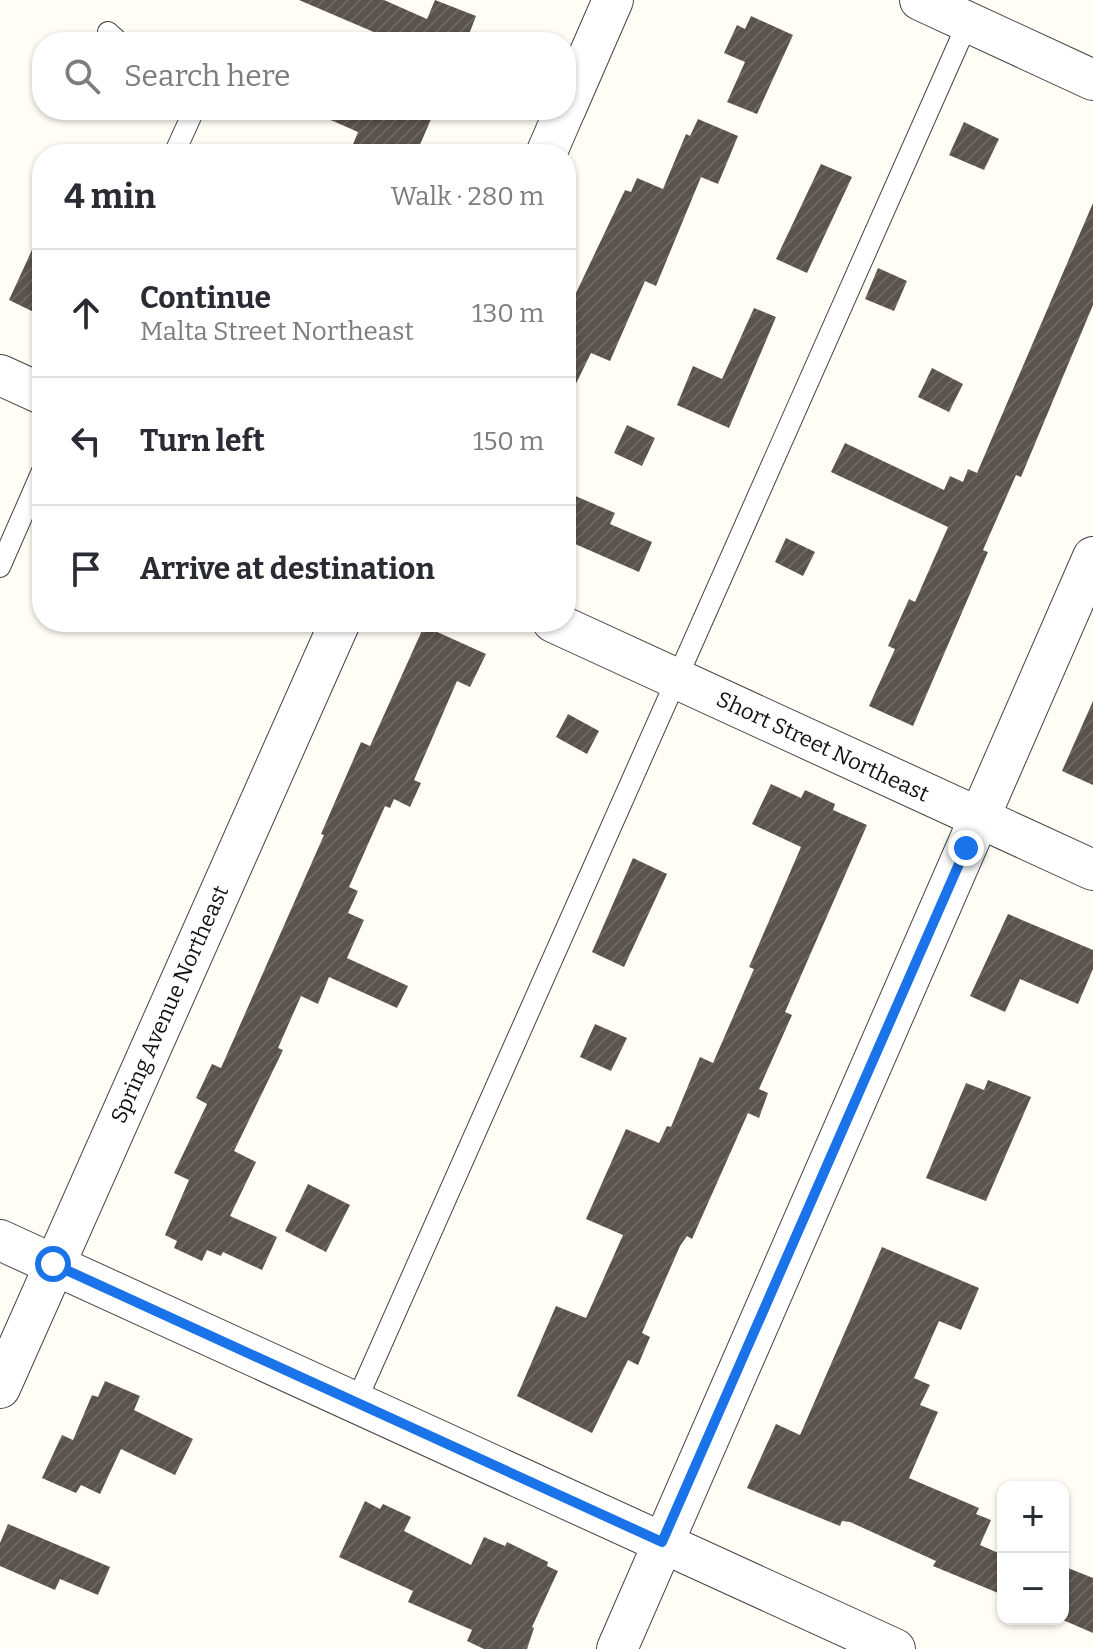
<!DOCTYPE html>
<html lang="en">
<head>
<meta charset="utf-8">
<style>
	body { margin:0; font-family:Bitter,serif; background:#f7f7f7; color:#2b2b33 }
	.controls { position:absolute; right:24px; bottom:24px; display:grid; overflow:hidden; border-radius:16px; box-shadow:0 2px 6px #0004 }
	.controls button { width:72px; height:72px; display:grid; place-items:center; padding:0; border:0; border-bottom:2px solid #e1e1e2; background:#fff; color:#2b2b33; font:40px sans-serif }
	.stop { position:absolute; width:24px; height:24px; margin:-18px; border:6px solid #1a73e8; border-radius:50%; background:#fff }
	.stop.end { background:#1a73e8; border-color:#fff; box-shadow:0 2px 8px #0008 }
	.list { margin:0; padding:0; list-style:none }
	h2 { display:flex; justify-content:space-between; align-items:center; height:104px; margin:0; padding:0 32px; font-size:34px }
	h2 small { font-size:26px; font-weight:400; color:#7c7c81 }
	.list li { display:grid; grid-template-columns:52px 1fr auto; gap:24px; align-items:center; box-sizing:border-box; height:128px; padding:0 32px; border-top:2px solid #e1e1e2 }
	.list b { display:block; font-size:30px; white-space:nowrap }
	.list p { margin:0; font-size:26px; white-space:nowrap; color:#7c7c81 }
	.list em { font-size:26px; font-style:normal; color:#7c7c81 }
	.icon { flex:none; width:44px; height:44px; fill:none; stroke:currentColor; stroke-width:2; stroke-linecap:round; stroke-linejoin:round }
	.map { position:relative; flex:none; width:1093px; height:1649px; overflow:hidden }
	.search { position:absolute; background:#fff; box-shadow:0 2px 6px #0004; left:32px; top:32px; width:544px; height:88px; display:flex; align-items:center; gap:20px; box-sizing:border-box; padding:0 28px; border-radius:32px; color:#7c7c81; font-size:30px }
	.panel { position:absolute; background:#fff; box-shadow:0 2px 6px #0004; left:32px; top:144px; width:544px; height:488px; border-radius:32px }
	.map>svg:first-child { display:block }
	.building { fill:url(#building-hatch) }
	.lines { fill:none; stroke-linecap:round; stroke-linejoin:round }
	.lane-casing { stroke:#444; stroke-width:22 }
	.street-casing { stroke:#444; stroke-width:42 }
	.lane { stroke:#fff; stroke-width:20 }
	.street { stroke:#fff; stroke-width:40 }
	.route { stroke:#1a73e8; stroke-width:10 }
	.labels { text-anchor:middle; stroke-width:8; stroke-linejoin:round; paint-order:stroke }
	.street-label { font-size:22px; fill:#111; stroke:#fff }
</style>
</head>
<body>
<div class="map">
<svg width="1093" height="1649" viewBox="0 0 1093 1649">
	<defs>
		<pattern id="building-hatch" width="6" height="6" patternUnits="userSpaceOnUse" patternTransform="scale(2)"><rect width="6" height="6" fill="#5a524d"/><path d="M-1 1l2-2M0 6l6-6M5 7l2-2" fill="none" stroke="#6d6662"/></pattern>
	</defs>
	<rect width="100%" height="100%" fill="#fffdf5"/>
	<g class="building">
		<path d="M 299,0 L 384,0 L 427,19 L 435,0 L 476,16 L 468,37 L 479,42 L 397,42 Z"/>
		<path d="M 751,16 L 793,35 L 757,114 L 727,102 L 745,62 L 724,53 L 737,25 L 745,29 Z"/>
		<path d="M 308,110 L 435,110 L 416,154 L 349,154 L 358,132 Z"/>
		<path d="M 698,119 L 738,136 L 718,184 L 701,177 L 656,286 L 645,281 L 610,361 L 591,353 L 566,404 L 566,315 L 576,293 L 625,190 L 631,192 L 637,178 L 663,189 L 686,134 L 690,136 Z"/>
		<path d="M 964,122 L 999,139 L 984,170 L 949,155 Z"/>
		<path d="M 821,164 L 852,177 L 807,273 L 776,259 Z"/>
		<path d="M 1093,203 L 1093,305 L 1021,477 L 1016,475 L 983,550 L 988,552 L 913,726 L 869,706 L 895,649 L 888,646 L 909,599 L 915,602 L 948,527 L 831,472 L 845,443 L 944,490 L 950,476 L 963,482 L 968,469 L 977,473 Z"/>
		<path d="M 42,228 L 42,316 L 9,300 Z"/>
		<path d="M 878,268 L 907,281 L 894,311 L 865,299 Z"/>
		<path d="M 754,308 L 776,317 L 729,428 L 677,405 L 693,366 L 722,379 Z"/>
		<path d="M 932,368 L 963,384 L 949,412 L 918,397 Z"/>
		<path d="M 627,425 L 655,438 L 642,466 L 614,453 Z"/>
		<path d="M 566,492 L 615,513 L 610,524 L 652,542 L 639,572 L 566,540 Z"/>
		<path d="M 786,538 L 815,552 L 803,576 L 775,562 Z"/>
		<path d="M 424,626 L 486,654 L 470,687 L 457,681 L 414,780 L 421,783 L 410,807 L 394,799 L 390,808 L 385,806 L 349,887 L 358,891 L 348,913 L 364,920 L 347,958 L 408,986 L 397,1008 L 329,977 L 318,1004 L 301,996 L 278,1048 L 283,1050 L 234,1151 L 256,1162 L 230,1216 L 277,1237 L 262,1270 L 223,1252 L 221,1256 L 207,1250 L 202,1261 L 174,1248 L 177,1241 L 165,1235 L 189,1180 L 174,1173 L 207,1104 L 196,1098 L 212,1064 L 221,1068 L 324,835 L 321,834 L 361,742 L 370,746 Z"/>
		<path d="M 1093,701 L 1093,785 L 1062,771 Z"/>
		<path d="M 568,714 L 599,731 L 587,754 L 556,737 Z"/>
		<path d="M 771,784 L 801,798 L 805,790 L 835,804 L 833,810 L 867,825 L 785,1012 L 792,1015 L 759,1089 L 768,1093 L 759,1118 L 748,1113 L 692,1239 L 687,1236 L 680,1246 L 642,1333 L 650,1337 L 638,1365 L 628,1360 L 592,1433 L 517,1396 L 556,1306 L 586,1318 L 623,1235 L 586,1219 L 626,1129 L 659,1143 L 667,1126 L 671,1127 L 700,1057 L 713,1063 L 754,969 L 749,967 L 801,847 L 752,824 Z"/>
		<path d="M 633,858 L 667,874 L 624,967 L 592,952 Z"/>
		<path d="M 1008,914 L 1093,950 L 1093,969 L 1078,1004 L 1020,979 L 1005,1012 L 970,996 Z"/>
		<path d="M 595,1024 L 627,1038 L 611,1071 L 580,1057 Z"/>
		<path d="M 988,1080 L 1031,1097 L 986,1201 L 926,1178 L 966,1083 L 984,1090 Z"/>
		<path d="M 308,1184 L 350,1205 L 326,1252 L 285,1231 Z"/>
		<path d="M 882,1247 L 979,1288 L 961,1330 L 939,1321 L 914,1378 L 930,1385 L 920,1405 L 938,1412 L 909,1478 L 979,1508 L 976,1514 L 991,1520 L 980,1545 L 1003,1555 L 1003,1595 L 933,1566 L 936,1561 L 850,1522 L 842,1521 L 840,1526 L 747,1488 L 776,1424 L 800,1435 Z"/>
		<path d="M 105,1381 L 140,1396 L 134,1410 L 193,1439 L 175,1475 L 121,1449 L 100,1494 L 81,1485 L 76,1493 L 42,1478 L 62,1435 L 73,1440 L 92,1395 L 98,1397 Z"/>
		<path d="M 365,1501 L 380,1509 L 383,1504 L 411,1517 L 404,1531 L 471,1565 L 484,1537 L 505,1546 L 507,1542 L 548,1562 L 547,1566 L 558,1571 L 532,1627 L 534,1628 L 527,1649 L 484,1649 L 467,1641 L 472,1630 L 408,1602 L 413,1591 L 339,1557 Z"/>
		<path d="M 8,1524 L 110,1567 L 98,1595 L 60,1579 L 55,1590 L 0,1566 L 0,1543 Z"/>
		<path d="M 1063,1566 L 1093,1578 L 1093,1633 L 1063,1620 Z"/>
	</g>
	<g class="lines">
		<g class="lane-casing">
			<g id="lane">
				<path d="M 108,32 L 119,42"/>
				<path d="M 174,154 L 194,110"/>
				<path d="M 0,567 L 42,471"/>
				<path d="M 356,1402 L 968,22"/>
			</g>
		</g>
		<g class="street-casing">
			<g id="street">
				<path d="M 920,0 L 1093,80"/>
				<path d="M 566,108 L 613,0"/>
				<path d="M 546,154 L 565,110"/>
				<path d="M 0,375 L 42,394"/>
				<path d="M 553,622 L 1093,870"/>
				<path d="M 0,1240 L 895,1649"/>
				<path d="M 0,1388 L 340,622"/>
				<path d="M 617,1649 L 1093,557"/>
			</g>
		</g>
		<use href="#lane" class="lane"/>
		<use href="#street" class="street"/>
	</g>
	<g class="lines">
		<path class="route" d="M 53,1264 L 662,1542 L 966,848"/>
	</g>
	<g class="labels">
		<g class="street-label">
			<text transform="translate(823 746) rotate(25)" y="8">Short Street Northeast</text>
			<text transform="translate(169 1004) rotate(-66)" y="8">Spring Avenue Northeast</text>
		</g>
	</g>
</svg>
<div class="controls">
<button>+</button>
<button>−</button>
</div>
<div class="stop" style="left:53px;top:1264px"></div>
<div class="stop end" style="left:966px;top:848px"></div>
<div class="search"><svg class="icon" aria-label="search" viewBox="0 0 24 24"><circle cx="10" cy="10" r="6"/><path d="M15 15l6 6"/></svg>Search here</div>
<section class="panel">
<h2>4 min<small>Walk · 280 m</small></h2>
<ul class="list">
<li><svg class="icon" aria-label="ahead" viewBox="0 0 24 24"><path d="M12 20V5M6 11l6-6 6 6"/></svg><div><b>Continue</b><p>Malta Street Northeast</p></div><em>130 m</em></li>
<li><svg class="icon" aria-label="left" viewBox="0 0 24 24"><path d="M17 20v-9H6M10 6l-5 5 5 5"/></svg><div><b>Turn left</b></div><em>150 m</em></li>
<li><svg class="icon" aria-label="arrive" viewBox="0 0 24 24"><path d="M6 21V4h12l-3 4 3 4H6"/></svg><div><b>Arrive at destination</b></div></li>
</ul>
</section>
</div>
</body>
</html>
